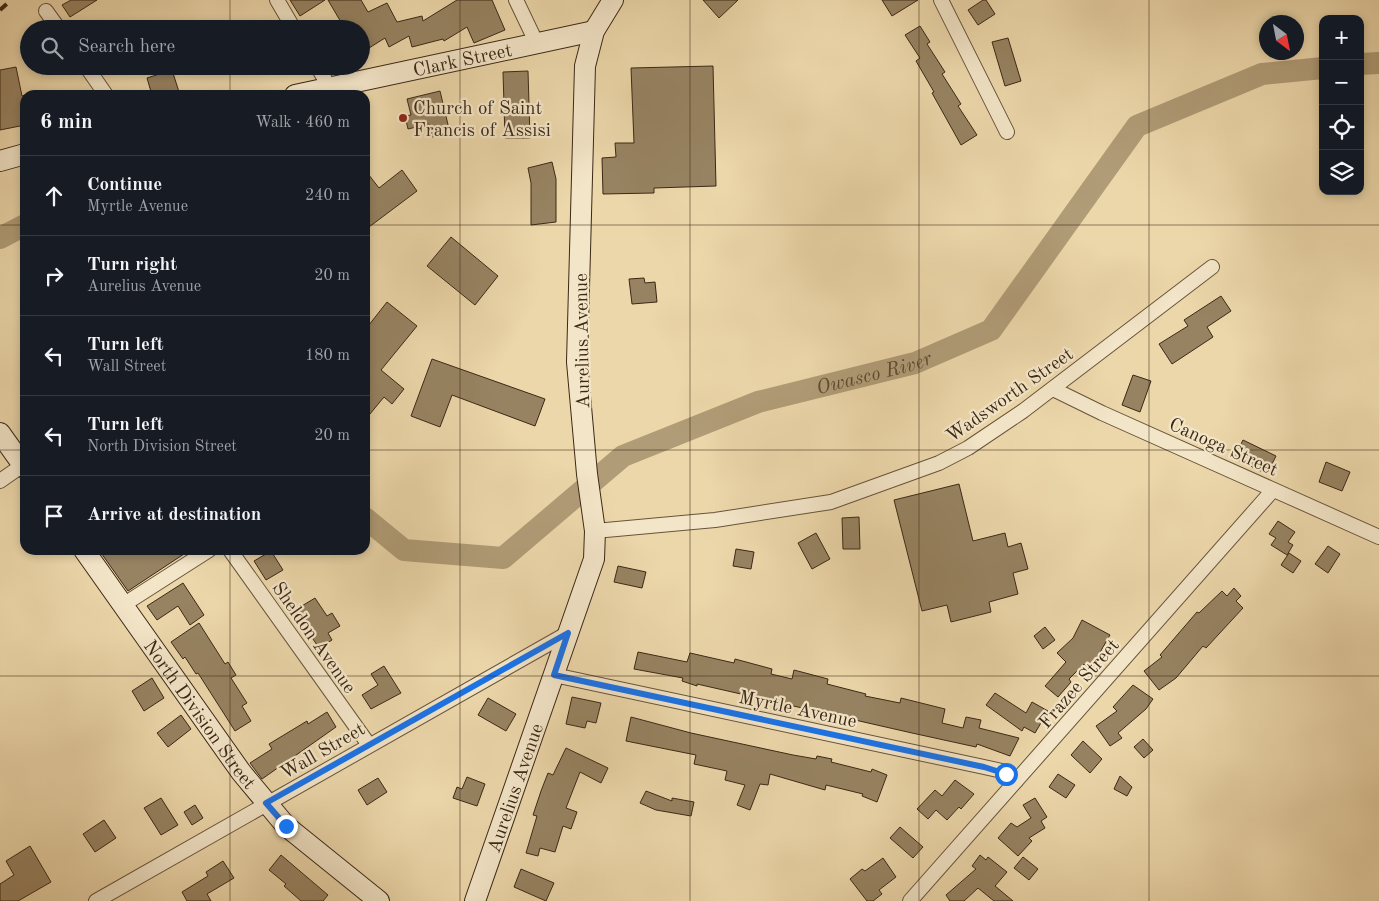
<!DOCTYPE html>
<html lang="en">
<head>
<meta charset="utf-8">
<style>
	body { margin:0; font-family:"Old Standard TT",serif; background:#20242c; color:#f1f3f6 }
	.controls { position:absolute; right:15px; top:15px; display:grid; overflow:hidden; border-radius:10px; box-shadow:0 2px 8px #0003 }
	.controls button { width:45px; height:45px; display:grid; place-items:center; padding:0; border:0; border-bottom:1px solid #363941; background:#171b24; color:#f1f3f6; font:25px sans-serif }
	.compass { position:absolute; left:1259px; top:15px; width:45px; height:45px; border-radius:50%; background:#171b24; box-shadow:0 2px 8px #0003; rotate:148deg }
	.stop { position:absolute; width:15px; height:15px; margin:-11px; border:4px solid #1a73e8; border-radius:50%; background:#fff }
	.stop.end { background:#1a73e8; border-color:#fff; box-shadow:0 1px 5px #0008 }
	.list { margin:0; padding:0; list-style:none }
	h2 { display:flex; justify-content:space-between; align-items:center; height:65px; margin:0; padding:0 20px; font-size:21px }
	h2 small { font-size:16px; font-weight:400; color:#9ea1a6 }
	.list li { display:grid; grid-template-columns:32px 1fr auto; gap:15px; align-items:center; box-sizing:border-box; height:80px; padding:0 20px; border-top:1px solid #363941 }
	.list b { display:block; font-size:19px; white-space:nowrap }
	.list p { margin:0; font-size:16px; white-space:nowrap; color:#9ea1a6 }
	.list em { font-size:16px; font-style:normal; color:#9ea1a6 }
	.icon { flex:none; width:28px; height:28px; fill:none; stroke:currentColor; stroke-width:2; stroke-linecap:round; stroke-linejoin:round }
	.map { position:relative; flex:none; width:1379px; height:901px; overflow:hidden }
	.search { position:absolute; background:#171b24; box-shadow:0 2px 8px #0003; left:20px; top:20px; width:350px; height:55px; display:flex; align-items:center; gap:12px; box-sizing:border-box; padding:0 18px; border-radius:28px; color:#9ea1a6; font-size:19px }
	.panel { position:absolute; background:#171b24; box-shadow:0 2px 8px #0003; left:20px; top:90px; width:350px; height:465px; border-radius:15px }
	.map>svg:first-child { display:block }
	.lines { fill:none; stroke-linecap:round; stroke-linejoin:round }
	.river { stroke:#b09c77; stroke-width:22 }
	.building { fill:#978362; stroke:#3b2815 }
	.street-casing { stroke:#67543a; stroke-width:16 }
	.secondary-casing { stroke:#3b2815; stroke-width:22 }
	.street { stroke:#f3e5c8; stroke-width:14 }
	.secondary { stroke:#f3e5c8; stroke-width:20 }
	.rail { stroke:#3b2815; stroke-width:4; stroke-dasharray:9 9; stroke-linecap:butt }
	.route { stroke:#1a73e8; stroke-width:6 }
	.grid { fill:none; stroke:#3b2815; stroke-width:1; stroke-opacity:0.55 }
	.poi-dot { fill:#8f2418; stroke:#f3e5c8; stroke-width:2 }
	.labels { text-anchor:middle; stroke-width:4.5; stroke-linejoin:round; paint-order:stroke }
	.street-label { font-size:19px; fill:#3b2815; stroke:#f3e5c8 }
	.poi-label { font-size:19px; fill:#3b2815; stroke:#f3e5c8; text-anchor:start }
	.water-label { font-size:20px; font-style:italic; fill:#5e4b32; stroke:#f3e5c8 }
</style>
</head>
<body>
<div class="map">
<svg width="1379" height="901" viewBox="0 0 1379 901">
	<rect width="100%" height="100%" fill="#ecd7aa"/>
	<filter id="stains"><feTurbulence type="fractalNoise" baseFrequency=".004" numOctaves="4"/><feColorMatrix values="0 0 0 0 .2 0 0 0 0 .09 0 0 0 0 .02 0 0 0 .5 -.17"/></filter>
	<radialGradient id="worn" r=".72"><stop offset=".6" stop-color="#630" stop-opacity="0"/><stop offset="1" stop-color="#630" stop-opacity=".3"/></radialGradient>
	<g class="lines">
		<g class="river">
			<path d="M 1360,64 L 1379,63"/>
			<path d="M 0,238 L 25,225"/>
			<path id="s1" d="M 365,518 L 404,550 L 503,558 L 623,456 L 758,402 L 915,363 L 991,330 L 1137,126 L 1262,74 L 1323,68"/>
		</g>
	</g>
	<g class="building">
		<path d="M 71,0 L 97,0 L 70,17 L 62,5 Z"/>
		<path d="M 290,0 L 325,0 L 300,16 Z"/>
		<path d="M 328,0 L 361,0 L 368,12 L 387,3 L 397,22 L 422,16 L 423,21 L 457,0 L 492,0 L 505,30 L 474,43 L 467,27 L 444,41 L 443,39 L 412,47 L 409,36 L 389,47 L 385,38 L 361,53 L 361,29 L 345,29 Z"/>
		<path d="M 703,0 L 738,0 L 719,18 Z"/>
		<path d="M 882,0 L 918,0 L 892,16 Z"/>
		<path d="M 983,0 L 986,0 L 995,14 L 978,25 L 968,10 Z"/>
		<path d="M 920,26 L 930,42 L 927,44 L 945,72 L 942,74 L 961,104 L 958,106 L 977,135 L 961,145 L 932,93 L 934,92 L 916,61 L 920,58 L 905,35 Z"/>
		<path d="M 1008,38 L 1021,81 L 1005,86 L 992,42 Z"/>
		<path d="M 713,66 L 716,186 L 654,188 L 654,193 L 603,194 L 602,158 L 616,157 L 615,143 L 634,143 L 631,68 Z"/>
		<path d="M 16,67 L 22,96 L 25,95 L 25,125 L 0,130 L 0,70 Z"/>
		<path d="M 172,70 L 180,95 L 152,95 L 147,78 Z"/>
		<path d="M 528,71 L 530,138 L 505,138 L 503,72 Z"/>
		<path d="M 440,91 L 450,133 L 432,137 L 429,124 L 408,129 L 405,116 L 411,115 L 407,99 Z"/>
		<path d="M 552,162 L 556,179 L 556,222 L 531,225 L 531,183 L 528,168 Z"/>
		<path d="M 365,170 L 379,188 L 402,170 L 417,191 L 365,230 Z"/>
		<path d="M 451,237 L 498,276 L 475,305 L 427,266 Z"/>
		<path d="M 644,278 L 645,283 L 655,282 L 657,302 L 632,304 L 629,279 Z"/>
		<path d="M 1221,296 L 1231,311 L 1207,327 L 1213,337 L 1172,364 L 1159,344 L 1188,326 L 1184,320 Z"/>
		<path d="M 387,302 L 417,326 L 381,370 L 404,389 L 392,404 L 384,397 L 365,420 L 365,330 Z"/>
		<path d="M 432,359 L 545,399 L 535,426 L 452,395 L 440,427 L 411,416 Z"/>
		<path d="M 1133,375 L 1151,381 L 1140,412 L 1122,405 Z"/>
		<path d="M 1243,440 L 1276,456 L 1267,474 L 1234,458 Z"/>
		<path d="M 1326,462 L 1350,472 L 1342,491 L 1319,482 Z"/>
		<path d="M 959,484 L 973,541 L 1005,533 L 1008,547 L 1021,543 L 1028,569 L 1013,573 L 1018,594 L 989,602 L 991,612 L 951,622 L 947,605 L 922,611 L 894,500 Z"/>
		<path d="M 859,517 L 860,549 L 843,549 L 842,518 Z"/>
		<path d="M 1278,521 L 1295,532 L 1288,542 L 1293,545 L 1287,555 L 1271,545 L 1276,538 L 1269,534 Z"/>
		<path d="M 816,533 L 830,559 L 812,569 L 798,543 Z"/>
		<path d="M 1328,546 L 1340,554 L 1328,573 L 1315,564 Z"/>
		<path d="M 736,549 L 754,552 L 751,569 L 733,566 Z"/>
		<path d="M 99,550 L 190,550 L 128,591 Z"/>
		<path d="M 271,551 L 283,570 L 266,580 L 254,561 Z"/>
		<path d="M 1289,553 L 1301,561 L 1293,573 L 1281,565 Z"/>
		<path d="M 618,566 L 646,572 L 642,588 L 614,582 Z"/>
		<path d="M 183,583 L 204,615 L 190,625 L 178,606 L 157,620 L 147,606 Z"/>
		<path d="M 1234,588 L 1241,596 L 1236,601 L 1243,608 L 1206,648 L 1203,646 L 1176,678 L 1159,690 L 1144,671 L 1162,657 L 1160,655 L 1197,612 L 1199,613 L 1222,591 L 1227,596 Z"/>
		<path d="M 315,598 L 327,616 L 332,613 L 340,626 L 328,633 L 332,640 L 319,648 L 303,624 L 300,626 L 292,612 Z"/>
		<path d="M 1082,620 L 1110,635 L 1095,661 L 1097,663 L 1090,670 L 1084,664 L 1069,679 L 1071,682 L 1058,697 L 1045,686 L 1066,662 L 1057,653 L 1073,638 Z"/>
		<path d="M 199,623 L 225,664 L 228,662 L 236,675 L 231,678 L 247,703 L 242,706 L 251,721 L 235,731 L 198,673 L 196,674 L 185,657 L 183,659 L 171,642 Z"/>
		<path d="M 1045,627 L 1055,640 L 1043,649 L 1034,636 Z"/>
		<path d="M 638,652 L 687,662 L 690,653 L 734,663 L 735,659 L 772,669 L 771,674 L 792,679 L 794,670 L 828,679 L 827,684 L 866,694 L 865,696 L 900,703 L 901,698 L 945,709 L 942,723 L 963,728 L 966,717 L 981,720 L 979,728 L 1019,738 L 1010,756 L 977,744 L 976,747 L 912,733 L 697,684 L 697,686 L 682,681 L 683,678 L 634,669 Z"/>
		<path d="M 384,666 L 401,693 L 371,709 L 362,695 L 378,685 L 371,674 Z"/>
		<path d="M 152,678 L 164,698 L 144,711 L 132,691 Z"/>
		<path d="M 1133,685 L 1153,699 L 1146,709 L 1118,733 L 1122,738 L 1110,746 L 1096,726 L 1117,711 L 1113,707 Z"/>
		<path d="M 995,693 L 1026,713 L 1032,702 L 1048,711 L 1035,733 L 1024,727 L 1022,731 L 986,705 Z"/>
		<path d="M 572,697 L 601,703 L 596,723 L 587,721 L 585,728 L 566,724 Z"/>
		<path d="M 488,698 L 516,714 L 506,731 L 478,715 Z"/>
		<path d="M 327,712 L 336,727 L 262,779 L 250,763 L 272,749 L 269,744 L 307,721 L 308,724 Z"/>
		<path d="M 181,715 L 191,729 L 168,747 L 157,733 Z"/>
		<path d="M 631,717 L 691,733 L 793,755 L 816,759 L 817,756 L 832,759 L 831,762 L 871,772 L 872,769 L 887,775 L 877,802 L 862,796 L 863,794 L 826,785 L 825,790 L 770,774 L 768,785 L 760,784 L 750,810 L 737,805 L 745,785 L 725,780 L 727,771 L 694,764 L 696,755 L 626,741 Z"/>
		<path d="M 1143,739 L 1153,750 L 1144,758 L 1134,747 Z"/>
		<path d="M 1083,741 L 1102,759 L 1090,773 L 1071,755 Z"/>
		<path d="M 566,748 L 608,768 L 601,783 L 580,772 L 566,808 L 577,812 L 571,829 L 563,826 L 555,852 L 540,848 L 538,856 L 526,853 L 537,816 L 533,815 L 541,791 L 548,773 L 553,775 Z"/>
		<path d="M 1058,774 L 1075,785 L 1066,798 L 1049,787 Z"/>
		<path d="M 1120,776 L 1132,787 L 1127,796 L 1114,789 Z"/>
		<path d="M 467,777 L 485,784 L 477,806 L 453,798 L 457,787 L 462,789 Z"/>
		<path d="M 378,778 L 387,792 L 367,805 L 358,790 Z"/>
		<path d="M 955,780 L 974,794 L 961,809 L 959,807 L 947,820 L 936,810 L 928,819 L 917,809 L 935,790 L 942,796 Z"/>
		<path d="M 646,791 L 672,801 L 672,798 L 694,802 L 691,816 L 656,810 L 640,803 Z"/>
		<path d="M 161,798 L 178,825 L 161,835 L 144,808 Z"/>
		<path d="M 1035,798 L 1047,817 L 1041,821 L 1045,828 L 1029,838 L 1032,841 L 1018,856 L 998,838 L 1011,823 L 1017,827 L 1031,818 L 1023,805 Z"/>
		<path d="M 195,805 L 203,818 L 192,825 L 184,812 Z"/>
		<path d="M 104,820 L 116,838 L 95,852 L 83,834 Z"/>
		<path d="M 900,827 L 923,847 L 913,858 L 890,838 Z"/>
		<path d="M 30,846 L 51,882 L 18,901 L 0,901 L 0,884 L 14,875 L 6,861 Z"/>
		<path d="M 281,855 L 328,895 L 323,901 L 301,901 L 284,886 L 286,884 L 269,870 Z"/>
		<path d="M 980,855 L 986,860 L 988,857 L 1007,872 L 995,886 L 1013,901 L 994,901 L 978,888 L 964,901 L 950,901 L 946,895 L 976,869 L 972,866 Z"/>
		<path d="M 1023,857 L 1038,869 L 1029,880 L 1014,868 Z"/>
		<path d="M 883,858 L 896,877 L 879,890 L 882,894 L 873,901 L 867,901 L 850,879 L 862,869 L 865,871 Z"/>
		<path d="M 223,861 L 234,878 L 207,894 L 211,901 L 187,901 L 182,892 L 208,876 L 206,872 Z"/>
		<path d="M 521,869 L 554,883 L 546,901 L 514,887 Z"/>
	</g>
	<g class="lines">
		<g class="street-casing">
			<g id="street">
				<path d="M 277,0 L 294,29"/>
				<path d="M 516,0 L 537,44"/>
				<path d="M 941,0 L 1007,132"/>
				<path d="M 46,11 L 59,29"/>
				<path d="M 86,66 L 106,95"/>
				<path d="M 317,66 L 330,88"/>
				<path d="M 1053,389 L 1102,413 L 1379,537"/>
				<path d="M 0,481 L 23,465"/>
				<path d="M 595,531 L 715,520 L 831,502 L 939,463 L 968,448 L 1023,411 L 1212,267"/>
				<path d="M 230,550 L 369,745"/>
				<path d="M 123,605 L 209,550"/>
				<path d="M 554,675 L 984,767 L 1002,771 L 1016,781"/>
				<path d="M 96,901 L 568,633"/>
				<path d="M 910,901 L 1273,490"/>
			</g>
		</g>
		<g class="secondary-casing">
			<g id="secondary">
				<path id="s2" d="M 295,95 L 594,31"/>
				<path d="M 0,161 L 25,154"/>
				<path d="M 0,433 L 25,468"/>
				<path id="s3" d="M 84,550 L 241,772 L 286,826 L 379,901"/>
				<path id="s4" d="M 475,901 L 594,559 L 595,531 L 587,474 L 577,362 L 585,66 L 594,31 L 613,0"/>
			</g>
		</g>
		<use href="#street" class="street"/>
		<use href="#secondary" class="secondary"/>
		<path class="rail" d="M 0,10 L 11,0"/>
	</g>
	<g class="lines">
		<path class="route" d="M 286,826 L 266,803 L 568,633 L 554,675 L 984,767 L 1006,774"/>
	</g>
	<path class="grid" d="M 230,0 L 230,29M 460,0 L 460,901M 690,0 L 690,901M 919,0 L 919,901M 1149,0 L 1149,901M 230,66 L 230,95M 0,225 L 25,225M 365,225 L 1379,225M 0,450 L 25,450M 365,450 L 1379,450M 230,550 L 230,901M 0,676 L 1379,676"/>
	<circle class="poi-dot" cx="403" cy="118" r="5"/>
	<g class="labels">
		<g class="street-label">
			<text dy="7" stroke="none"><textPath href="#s2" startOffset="171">Clark Street</textPath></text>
			<text transform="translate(581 341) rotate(-91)" y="7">Aurelius Avenue</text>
			<text transform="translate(1009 394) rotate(-35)" y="7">Wadsworth Street</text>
			<text transform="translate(1224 446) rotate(24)" y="7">Canoga Street</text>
			<text transform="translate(315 637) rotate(55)" y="7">Sheldon Avenue</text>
			<text transform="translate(1078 683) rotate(-49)" y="7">Frazee Street</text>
			<text transform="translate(798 708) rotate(12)" y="7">Myrtle Avenue</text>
			<text dy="7" stroke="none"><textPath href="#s3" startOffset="201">North Division Street</textPath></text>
			<text transform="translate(322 750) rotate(-30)" y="7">Wall Street</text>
			<text dy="7" stroke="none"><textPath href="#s4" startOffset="120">Aurelius Avenue</textPath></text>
		</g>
		<g class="poi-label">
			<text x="413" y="114">Church of Saint<tspan x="413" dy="22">Francis of Assisi</tspan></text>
		</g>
		<g class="water-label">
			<text dy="7" stroke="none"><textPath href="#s1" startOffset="572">Owasco River</textPath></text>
		</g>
	</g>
	<rect width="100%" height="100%" filter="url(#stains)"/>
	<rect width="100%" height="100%" fill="url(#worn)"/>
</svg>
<div class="controls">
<button>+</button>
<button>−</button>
<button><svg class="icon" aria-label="locate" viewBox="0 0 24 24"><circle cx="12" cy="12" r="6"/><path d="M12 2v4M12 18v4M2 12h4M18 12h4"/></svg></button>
<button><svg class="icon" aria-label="layers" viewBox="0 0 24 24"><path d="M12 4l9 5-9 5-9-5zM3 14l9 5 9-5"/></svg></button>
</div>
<svg class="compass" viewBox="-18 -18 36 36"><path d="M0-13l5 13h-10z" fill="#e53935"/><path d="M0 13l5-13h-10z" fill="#9ea1a6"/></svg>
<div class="stop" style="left:1006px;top:774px"></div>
<div class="stop end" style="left:286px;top:826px"></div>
<div class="search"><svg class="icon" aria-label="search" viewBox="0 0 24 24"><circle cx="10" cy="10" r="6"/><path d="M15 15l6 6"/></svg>Search here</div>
<section class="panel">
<h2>6 min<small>Walk · 460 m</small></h2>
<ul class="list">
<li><svg class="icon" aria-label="ahead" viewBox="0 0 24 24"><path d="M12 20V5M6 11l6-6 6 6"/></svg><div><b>Continue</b><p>Myrtle Avenue</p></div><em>240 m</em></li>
<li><svg class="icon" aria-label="right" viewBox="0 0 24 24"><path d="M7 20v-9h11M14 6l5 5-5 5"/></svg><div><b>Turn right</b><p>Aurelius Avenue</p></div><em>20 m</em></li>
<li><svg class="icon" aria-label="left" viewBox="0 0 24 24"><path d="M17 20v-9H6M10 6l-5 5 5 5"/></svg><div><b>Turn left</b><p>Wall Street</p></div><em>180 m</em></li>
<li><svg class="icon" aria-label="left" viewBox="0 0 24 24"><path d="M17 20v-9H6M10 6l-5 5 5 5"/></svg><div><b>Turn left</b><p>North Division Street</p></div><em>20 m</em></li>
<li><svg class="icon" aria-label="arrive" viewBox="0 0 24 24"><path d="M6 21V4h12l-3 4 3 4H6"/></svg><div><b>Arrive at destination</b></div></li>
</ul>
</section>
</div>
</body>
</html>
